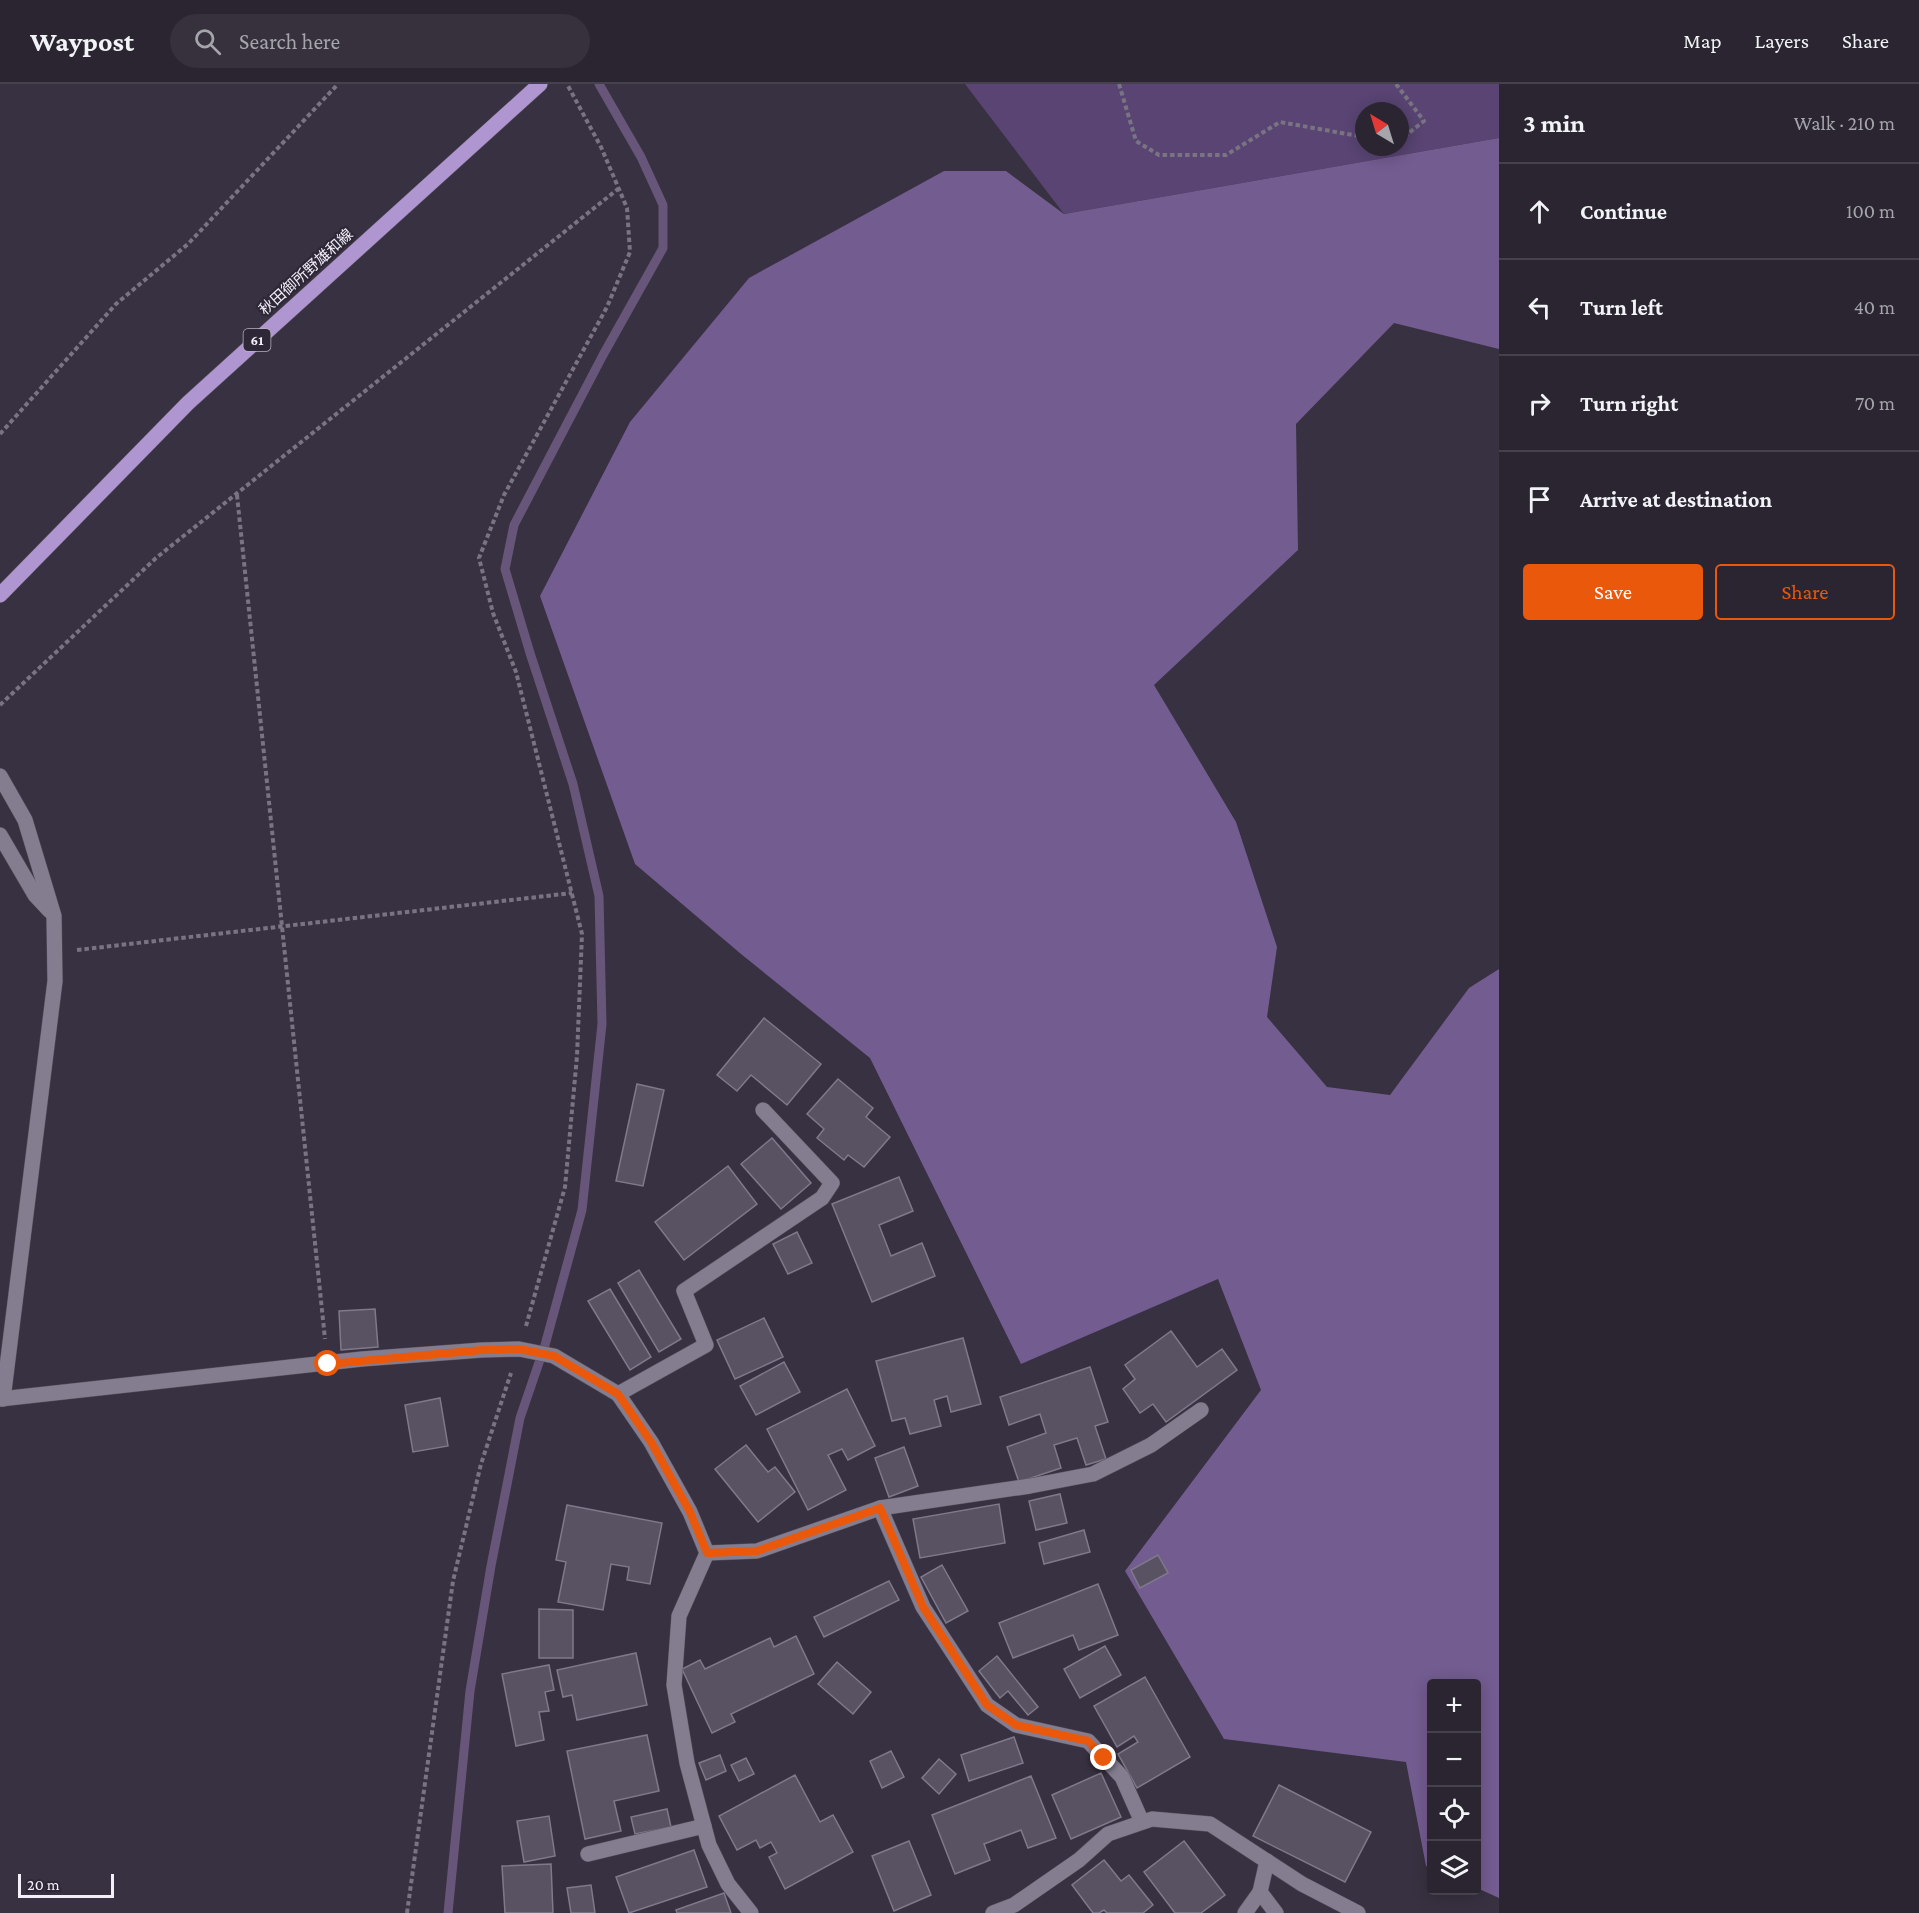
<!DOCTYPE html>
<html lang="en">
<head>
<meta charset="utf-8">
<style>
	body { margin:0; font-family:"Crimson Pro","Noto Sans JP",serif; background:#36313d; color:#f1f3f6 }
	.controls { position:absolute; right:18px; bottom:18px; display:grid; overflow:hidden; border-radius:6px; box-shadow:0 3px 15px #0003 }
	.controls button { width:54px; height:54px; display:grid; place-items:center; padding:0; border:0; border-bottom:2px solid #46424d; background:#2a2531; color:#f1f3f6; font:30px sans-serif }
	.compass { position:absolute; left:1355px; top:18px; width:54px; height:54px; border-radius:50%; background:#2a2531; box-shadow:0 3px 15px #0003; rotate:322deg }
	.scale { position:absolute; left:18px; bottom:15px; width:96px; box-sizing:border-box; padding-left:6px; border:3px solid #f3eff9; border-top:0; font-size:16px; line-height:21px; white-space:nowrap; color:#f3eff9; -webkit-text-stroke:4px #2e2737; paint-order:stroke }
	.stop { position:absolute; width:18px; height:18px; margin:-14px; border:4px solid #ea580c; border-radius:50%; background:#fff }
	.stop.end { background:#ea580c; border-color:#fff; box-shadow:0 2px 6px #0008 }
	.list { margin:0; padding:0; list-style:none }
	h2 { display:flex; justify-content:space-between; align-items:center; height:78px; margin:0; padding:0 24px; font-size:26px }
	h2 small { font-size:20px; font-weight:400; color:#a5a5ab }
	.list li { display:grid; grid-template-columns:39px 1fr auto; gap:18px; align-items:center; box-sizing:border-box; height:96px; padding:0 24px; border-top:2px solid #46424d }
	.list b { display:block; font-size:22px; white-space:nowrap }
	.list em { font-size:20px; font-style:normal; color:#a5a5ab }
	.actions { display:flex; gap:12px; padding:18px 24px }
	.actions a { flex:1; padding:14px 0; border:2px solid #ea580c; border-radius:6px; text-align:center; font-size:21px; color:#ea580c }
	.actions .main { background:#ea580c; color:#fff }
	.icon { flex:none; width:33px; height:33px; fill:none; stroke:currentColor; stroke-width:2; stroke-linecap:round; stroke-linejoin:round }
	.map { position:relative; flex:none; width:1499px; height:1829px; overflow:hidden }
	header { display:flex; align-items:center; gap:36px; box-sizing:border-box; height:84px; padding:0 30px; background:#2a2531; border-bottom:2px solid #46424d }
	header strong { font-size:28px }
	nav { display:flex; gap:33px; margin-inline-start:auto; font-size:21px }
	.search { width:420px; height:54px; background:#36313d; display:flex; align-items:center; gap:15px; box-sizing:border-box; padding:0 21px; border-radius:33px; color:#a5a5ab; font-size:22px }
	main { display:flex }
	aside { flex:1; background:#2a2531 }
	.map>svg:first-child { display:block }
	.green { fill:#594473; fill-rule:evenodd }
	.forest { fill:#735c90 }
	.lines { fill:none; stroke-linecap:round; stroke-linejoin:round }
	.stream { stroke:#675679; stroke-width:9 }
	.building { fill:#595263; stroke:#80798b; stroke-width:1.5 }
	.street-casing { stroke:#56515e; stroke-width:16 }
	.primary-casing { stroke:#56515e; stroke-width:16 }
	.path { stroke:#7a7482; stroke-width:4; stroke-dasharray:4.5 3; stroke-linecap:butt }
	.street { stroke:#847d8f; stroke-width:15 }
	.primary { stroke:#af96d0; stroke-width:15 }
	.route { stroke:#ea580c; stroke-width:8 }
	.labels { text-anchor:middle; stroke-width:4.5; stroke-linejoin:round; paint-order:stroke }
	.shield { fill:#2e2737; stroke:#b8b3bf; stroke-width:1.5 }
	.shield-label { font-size:14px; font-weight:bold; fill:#f3eff9 }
	.street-label { font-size:15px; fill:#f3eff9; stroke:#2e2737 }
</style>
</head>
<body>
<header>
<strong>Waypost</strong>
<div class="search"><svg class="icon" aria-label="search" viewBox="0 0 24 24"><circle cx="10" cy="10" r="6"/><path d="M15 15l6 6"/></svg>Search here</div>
<nav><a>Map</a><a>Layers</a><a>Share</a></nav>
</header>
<main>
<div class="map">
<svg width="1499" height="1829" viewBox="0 0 1499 1829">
	<rect width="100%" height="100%" fill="#383141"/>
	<path class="green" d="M 965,0 L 1499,0 L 1499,54 L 1064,130 ZM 1364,27 L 1400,27 L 1400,63 L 1364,63 Z"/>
	<path class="forest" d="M 1499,54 L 1499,265 L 1394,239 L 1296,340 L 1298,466 L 1154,601 L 1236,738 L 1277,863 L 1267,933 L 1327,1003 L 1390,1011 L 1469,904 L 1499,885 L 1499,1814 L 1477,1804 L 1476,1600 L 1432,1600 L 1431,1784 L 1426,1782 L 1406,1678 L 1224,1655 L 1125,1487 L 1261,1306 L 1218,1195 L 1021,1280 L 870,974 L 741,870 L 635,780 L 540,512 L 630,338 L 749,194 L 944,87 L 1006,87 L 1064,130 Z"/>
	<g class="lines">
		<path class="stream" d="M 448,1829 L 470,1607 L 491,1482 L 520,1334 L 545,1261 L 582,1126 L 602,940 L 599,812 L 573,700 L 530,569 L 505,485 L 514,441 L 603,271 L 663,164 L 663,121 L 641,73 L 599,0"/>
	</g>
	<g class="building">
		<path d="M 764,934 L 821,980 L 787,1021 L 751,991 L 737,1007 L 717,991 Z"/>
		<path d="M 838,995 L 873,1024 L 866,1033 L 890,1053 L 864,1083 L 848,1071 L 844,1076 L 817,1054 L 824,1045 L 807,1030 Z"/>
		<path d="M 637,1000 L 664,1006 L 643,1102 L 616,1097 Z"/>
		<path d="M 772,1054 L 811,1099 L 781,1125 L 741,1080 Z"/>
		<path d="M 728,1082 L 757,1120 L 684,1176 L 655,1138 Z"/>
		<path d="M 899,1093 L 913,1127 L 879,1141 L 891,1172 L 922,1159 L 935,1192 L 872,1218 L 832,1120 Z"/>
		<path d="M 797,1148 L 812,1179 L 788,1190 L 773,1160 Z"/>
		<path d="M 639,1186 L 681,1255 L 659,1268 L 618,1199 Z"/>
		<path d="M 610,1205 L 651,1273 L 630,1286 L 588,1217 Z"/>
		<path d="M 375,1225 L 378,1263 L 341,1266 L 339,1227 Z"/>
		<path d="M 764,1234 L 783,1273 L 735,1295 L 717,1256 Z"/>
		<path d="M 1171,1247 L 1197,1283 L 1222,1265 L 1237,1286 L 1166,1338 L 1153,1320 L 1140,1329 L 1123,1305 L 1135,1295 L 1125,1281 Z"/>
		<path d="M 963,1254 L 981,1320 L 951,1328 L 947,1312 L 934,1316 L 941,1342 L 910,1350 L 905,1334 L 892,1337 L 876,1277 Z"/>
		<path d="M 784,1278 L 800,1308 L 756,1331 L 740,1302 Z"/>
		<path d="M 1090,1283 L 1108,1338 L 1095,1342 L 1106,1375 L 1086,1381 L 1077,1354 L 1054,1361 L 1061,1384 L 1019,1398 L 1007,1363 L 1046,1349 L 1040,1330 L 1009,1341 L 1000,1313 Z"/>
		<path d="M 847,1305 L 875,1362 L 848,1376 L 842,1365 L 828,1371 L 846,1406 L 808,1426 L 767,1345 Z"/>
		<path d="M 440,1314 L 448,1362 L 413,1368 L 405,1321 Z"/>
		<path d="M 746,1361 L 768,1388 L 775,1383 L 795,1408 L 758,1438 L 715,1385 Z"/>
		<path d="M 904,1363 L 918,1402 L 889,1413 L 875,1374 Z"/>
		<path d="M 1060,1410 L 1067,1439 L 1036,1446 L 1029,1417 Z"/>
		<path d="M 999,1420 L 1005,1459 L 920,1474 L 913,1435 Z"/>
		<path d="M 567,1421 L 662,1439 L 650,1500 L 627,1496 L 629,1483 L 611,1480 L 603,1526 L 558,1518 L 566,1478 L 556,1476 Z"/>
		<path d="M 1084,1446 L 1090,1468 L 1044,1480 L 1039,1459 Z"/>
		<path d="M 1158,1471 L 1168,1489 L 1140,1504 L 1131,1486 Z"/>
		<path d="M 942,1481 L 968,1527 L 946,1539 L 921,1493 Z"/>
		<path d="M 889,1497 L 899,1516 L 824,1553 L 814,1533 Z"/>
		<path d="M 1098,1500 L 1118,1551 L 1079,1566 L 1073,1551 L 1013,1574 L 999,1539 Z"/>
		<path d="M 539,1525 L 573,1526 L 573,1574 L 539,1574 Z"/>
		<path d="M 796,1552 L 814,1590 L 731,1630 L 735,1638 L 712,1649 L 682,1585 L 700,1576 L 705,1585 L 770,1554 L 774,1563 Z"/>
		<path d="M 1105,1562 L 1121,1591 L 1080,1614 L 1064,1585 Z"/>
		<path d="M 636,1569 L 647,1621 L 577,1636 L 572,1611 L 563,1613 L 557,1586 Z"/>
		<path d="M 997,1572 L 1038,1623 L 1028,1631 L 1008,1607 L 1000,1614 L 979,1587 Z"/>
		<path d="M 837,1578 L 871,1608 L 853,1630 L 818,1600 Z"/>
		<path d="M 549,1581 L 554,1606 L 545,1608 L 549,1627 L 539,1628 L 544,1656 L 516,1662 L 502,1590 Z"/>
		<path d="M 1145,1593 L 1190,1673 L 1137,1704 L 1118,1670 L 1138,1658 L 1134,1652 L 1117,1663 L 1094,1622 Z"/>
		<path d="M 647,1651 L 659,1707 L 614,1717 L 621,1747 L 585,1755 L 567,1667 Z"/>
		<path d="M 1014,1653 L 1023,1679 L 969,1697 L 961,1671 Z"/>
		<path d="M 891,1667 L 904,1693 L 882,1704 L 870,1677 Z"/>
		<path d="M 720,1671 L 726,1687 L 706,1696 L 699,1679 Z"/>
		<path d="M 746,1674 L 754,1690 L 739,1697 L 731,1681 Z"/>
		<path d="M 939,1675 L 956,1690 L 939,1710 L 922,1694 Z"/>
		<path d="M 1101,1689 L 1121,1733 L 1071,1755 L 1052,1711 Z"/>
		<path d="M 795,1691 L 820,1738 L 833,1731 L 853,1768 L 785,1805 L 769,1773 L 777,1769 L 771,1758 L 760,1764 L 756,1756 L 737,1766 L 719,1732 Z"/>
		<path d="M 1031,1692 L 1056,1754 L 1028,1764 L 1021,1746 L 984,1760 L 990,1776 L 955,1790 L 932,1731 Z"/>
		<path d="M 1279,1701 L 1371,1748 L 1345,1798 L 1253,1752 Z"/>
		<path d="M 667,1725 L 671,1743 L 635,1750 L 631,1733 Z"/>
		<path d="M 549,1732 L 555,1772 L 524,1778 L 517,1737 Z"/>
		<path d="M 909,1757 L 931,1811 L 894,1827 L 872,1772 Z"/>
		<path d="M 1184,1757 L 1225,1811 L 1201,1829 L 1175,1829 L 1144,1788 Z"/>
		<path d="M 694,1766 L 707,1803 L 629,1829 L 616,1793 Z"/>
		<path d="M 1104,1776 L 1121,1797 L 1129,1791 L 1153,1821 L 1143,1829 L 1107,1829 L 1104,1826 L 1099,1829 L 1093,1829 L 1072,1801 Z"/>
		<path d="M 551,1780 L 553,1829 L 505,1829 L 502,1782 Z"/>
		<path d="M 591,1801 L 595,1829 L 571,1829 L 567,1804 Z"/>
		<path d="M 724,1809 L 731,1829 L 677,1829 L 676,1826 Z"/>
	</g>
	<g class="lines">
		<g class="street-casing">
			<g id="street">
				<path d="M 0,692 L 25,736 L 54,832 L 55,897 L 3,1315"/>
				<path d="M 0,751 L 35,811 L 50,827"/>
				<path d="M 618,1310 L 706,1261 L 684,1207 L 822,1114 L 832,1099 L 763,1026"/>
				<path d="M 0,1315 L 362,1275 L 482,1266 L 519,1265 L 554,1272 L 618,1310 L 651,1358 L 690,1428 L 707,1469 L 679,1532 L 674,1601 L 687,1679 L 709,1761 L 728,1800 L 751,1829"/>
				<path d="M 880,1424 L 923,1523 L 987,1621 L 1016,1641 L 1088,1657 L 1122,1693 L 1142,1738"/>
				<path d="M 707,1469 L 757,1467 L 880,1424 L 1030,1402 L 1093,1390 L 1151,1361 L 1201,1326"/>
				<path d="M 588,1770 L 704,1742"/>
				<path d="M 1267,1777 L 1260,1808 L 1276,1829"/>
				<path d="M 993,1829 L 1014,1821 L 1079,1776 L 1108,1750 L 1152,1735 L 1210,1740 L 1302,1800 L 1358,1829"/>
				<path d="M 1245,1829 L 1260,1808"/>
			</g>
		</g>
		<g class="primary-casing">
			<path id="primary" d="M 0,511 L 188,319 L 540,0"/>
		</g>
		<g class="path">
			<path d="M 1119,0 L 1136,57 L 1159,71 L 1226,71 L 1280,38 L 1364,53"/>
			<path d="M 1396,0 L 1424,37 L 1400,56"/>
			<path d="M 0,350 L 116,220 L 188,160 L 338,0"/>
			<path d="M 237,411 L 325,1255"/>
			<path d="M 0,621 L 156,474 L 618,105"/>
			<path d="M 77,866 L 572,809"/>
			<path d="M 526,1242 L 565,1103 L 577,972 L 582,850 L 516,588 L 493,529 L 479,474 L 504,411 L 607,223 L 630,168 L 627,124 L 601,63 L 567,0"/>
			<path d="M 407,1829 L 453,1497 L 481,1380 L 511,1289"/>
		</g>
		<use href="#street" class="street"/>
		<use href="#primary" class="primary"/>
	</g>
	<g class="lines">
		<path class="route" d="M 328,1280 L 482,1266 L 519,1265 L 554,1272 L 618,1310 L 651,1358 L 690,1428 L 707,1469 L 757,1467 L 880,1424 L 923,1523 L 987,1621 L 1016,1641 L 1088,1657 L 1104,1674"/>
	</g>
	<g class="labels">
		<rect class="shield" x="243.5" y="245" width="27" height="22" rx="4.5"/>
		<g class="shield-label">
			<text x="257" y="261">61</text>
		</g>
		<g class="street-label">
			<text transform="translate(306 188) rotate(-42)" y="5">秋田御所野雄和線</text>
		</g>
	</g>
</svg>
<div class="controls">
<button>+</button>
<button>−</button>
<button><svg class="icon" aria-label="locate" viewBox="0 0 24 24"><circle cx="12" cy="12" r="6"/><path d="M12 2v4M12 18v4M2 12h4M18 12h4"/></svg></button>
<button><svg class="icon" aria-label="layers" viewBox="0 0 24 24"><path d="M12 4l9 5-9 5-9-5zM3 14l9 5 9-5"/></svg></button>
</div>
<svg class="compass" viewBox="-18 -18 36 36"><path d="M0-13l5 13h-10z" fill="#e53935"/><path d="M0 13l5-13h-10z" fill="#a5a5ab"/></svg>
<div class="scale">20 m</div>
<div class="stop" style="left:328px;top:1280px"></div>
<div class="stop end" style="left:1104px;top:1674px"></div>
</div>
<aside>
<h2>3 min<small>Walk · 210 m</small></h2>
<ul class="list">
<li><svg class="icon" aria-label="ahead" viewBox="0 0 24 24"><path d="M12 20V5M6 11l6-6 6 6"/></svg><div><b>Continue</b></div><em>100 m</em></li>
<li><svg class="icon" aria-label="left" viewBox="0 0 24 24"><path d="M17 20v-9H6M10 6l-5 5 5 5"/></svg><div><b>Turn left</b></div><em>40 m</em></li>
<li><svg class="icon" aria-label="right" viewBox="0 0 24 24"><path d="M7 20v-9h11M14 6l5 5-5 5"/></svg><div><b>Turn right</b></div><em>70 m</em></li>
<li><svg class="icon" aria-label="arrive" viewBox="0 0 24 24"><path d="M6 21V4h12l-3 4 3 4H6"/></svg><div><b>Arrive at destination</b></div></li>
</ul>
<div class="actions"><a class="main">Save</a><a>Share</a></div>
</aside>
</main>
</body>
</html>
